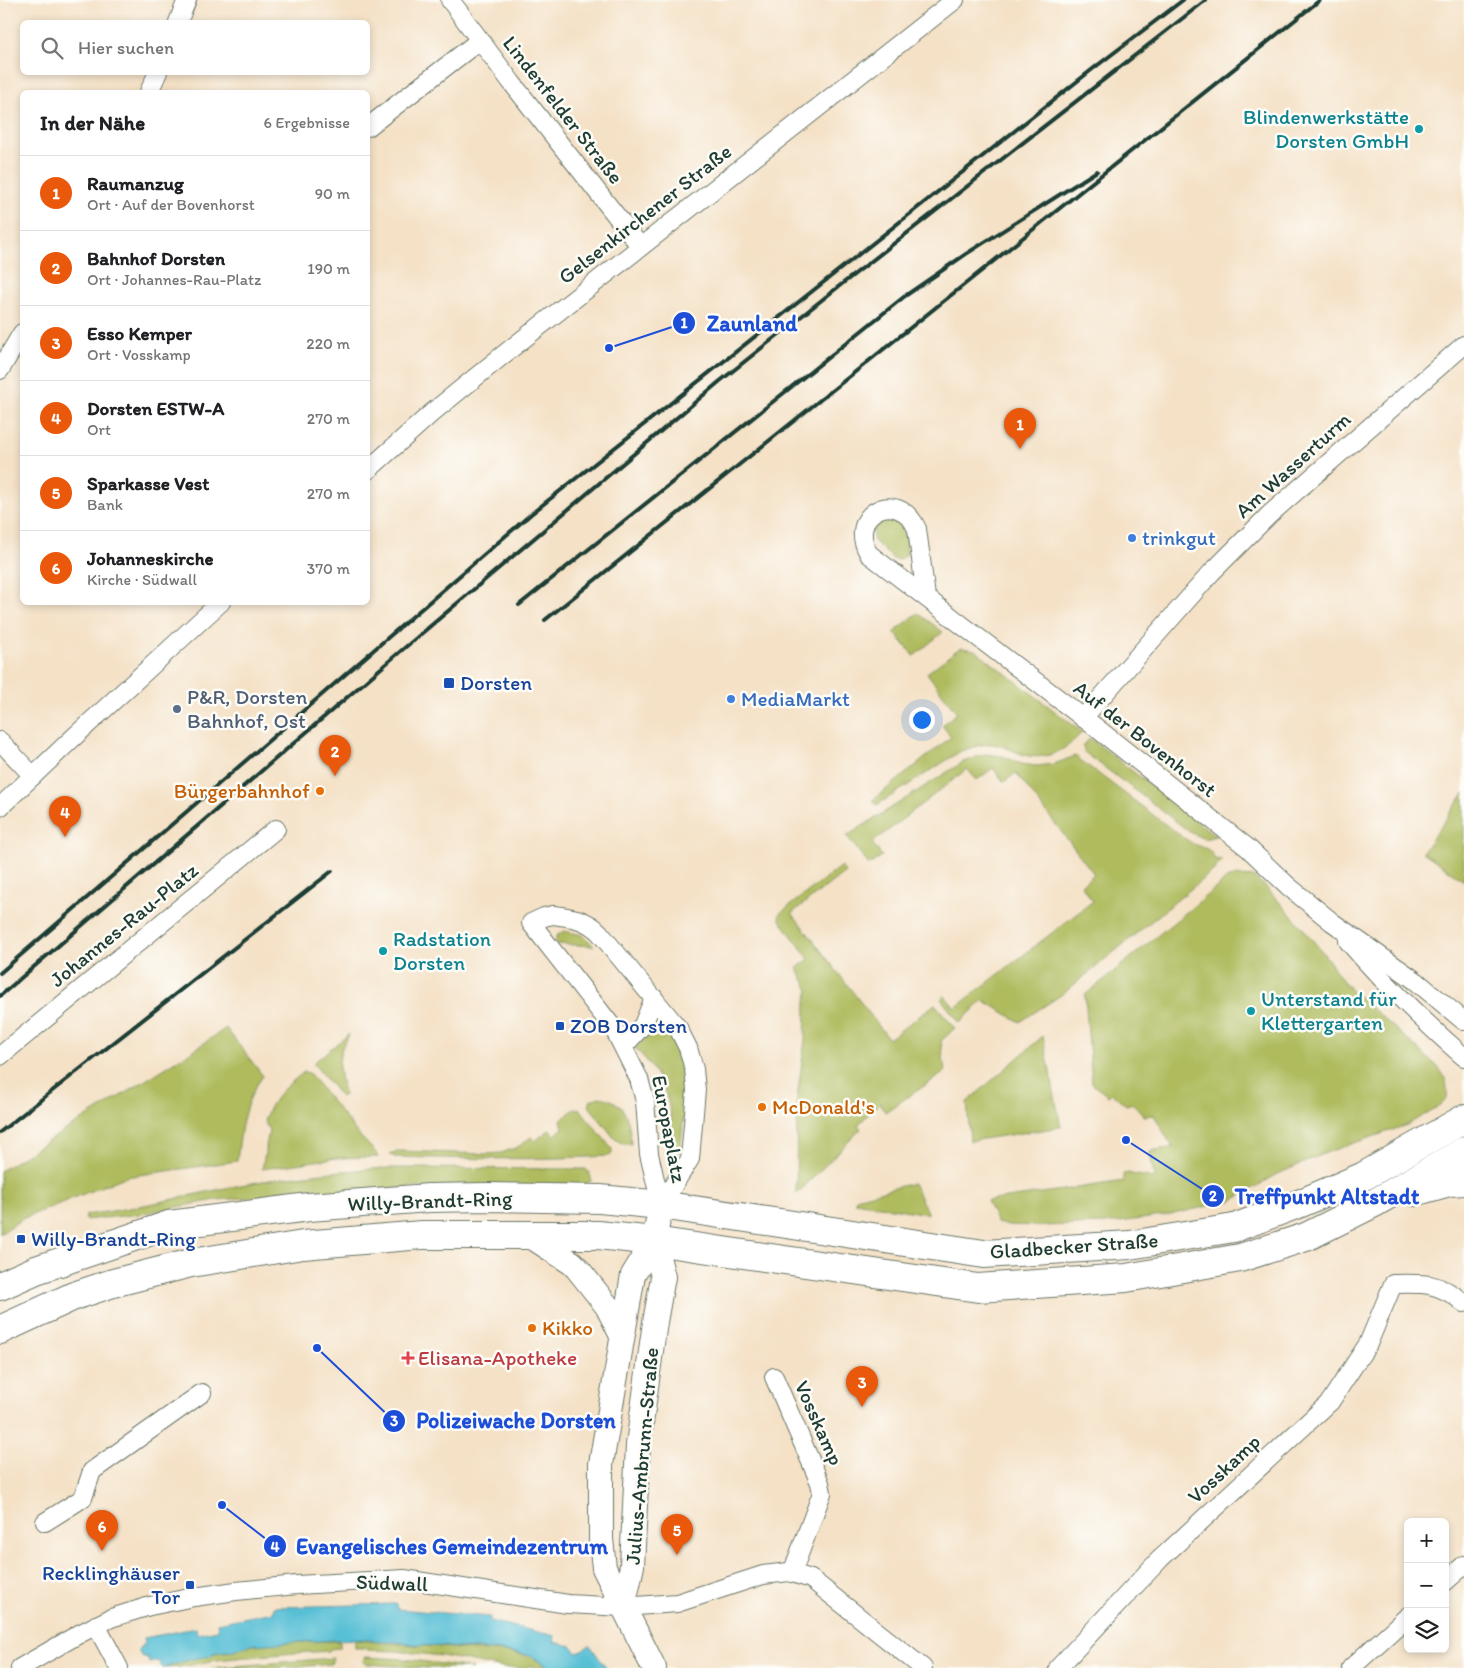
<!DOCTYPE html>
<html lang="de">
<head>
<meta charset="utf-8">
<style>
	body { margin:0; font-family:Itim,sans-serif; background:#f6f6f6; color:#202124 }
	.controls { position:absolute; right:15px; bottom:15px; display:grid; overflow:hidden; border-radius:8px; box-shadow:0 2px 8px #0003 }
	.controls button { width:45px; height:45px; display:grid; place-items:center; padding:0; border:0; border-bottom:1px solid #e0e0e0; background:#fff; color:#202124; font:25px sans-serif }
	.you { position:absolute; left:921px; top:719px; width:18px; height:18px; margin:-12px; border:4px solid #fff; border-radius:50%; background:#1a73e8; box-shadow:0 0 0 8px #1a73e833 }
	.badge { display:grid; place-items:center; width:32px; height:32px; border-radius:50%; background:#ea580c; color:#fff; font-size:16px; font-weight:700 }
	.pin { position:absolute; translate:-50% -41px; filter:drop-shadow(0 1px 2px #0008) }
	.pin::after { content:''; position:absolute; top:26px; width:18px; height:15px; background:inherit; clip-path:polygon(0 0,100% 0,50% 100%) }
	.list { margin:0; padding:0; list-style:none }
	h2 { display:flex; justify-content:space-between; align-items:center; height:65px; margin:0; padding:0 20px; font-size:21px }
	h2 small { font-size:16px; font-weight:400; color:#757577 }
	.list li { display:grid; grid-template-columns:32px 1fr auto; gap:15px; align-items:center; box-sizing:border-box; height:75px; padding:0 20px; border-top:1px solid #e0e0e0 }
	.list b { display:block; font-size:19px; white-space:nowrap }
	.list p { margin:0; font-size:16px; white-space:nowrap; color:#757577 }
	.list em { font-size:16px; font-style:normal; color:#757577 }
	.icon { flex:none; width:28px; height:28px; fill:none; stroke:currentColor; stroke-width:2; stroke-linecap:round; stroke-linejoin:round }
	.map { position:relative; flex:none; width:1464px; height:1668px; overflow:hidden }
	.search { position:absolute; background:#fff; box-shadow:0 2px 8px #0003; left:20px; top:20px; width:350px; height:55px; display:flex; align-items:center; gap:12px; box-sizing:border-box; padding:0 18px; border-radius:8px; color:#757577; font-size:19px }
	.panel { position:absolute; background:#fff; box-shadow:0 2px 8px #0003; left:20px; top:90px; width:350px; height:515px; border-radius:8px }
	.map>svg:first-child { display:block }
	.green { fill:#afbb5d; stroke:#677c48 }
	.water { fill:#58c0d5; stroke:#3c7e84 }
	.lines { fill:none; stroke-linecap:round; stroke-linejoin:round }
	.street-casing { stroke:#6a7667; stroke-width:20 }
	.secondary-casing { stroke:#6a7667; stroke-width:26 }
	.primary-casing { stroke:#6a7667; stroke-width:30 }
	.street { stroke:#fff; stroke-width:18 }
	.secondary { stroke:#fff; stroke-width:24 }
	.primary { stroke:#fff; stroke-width:28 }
	.rail { stroke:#1f3d34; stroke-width:4 }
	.culture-dot { fill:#0f9aa8; stroke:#fdfcf7; stroke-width:2 }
	.shop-dot { fill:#3f7fe0; stroke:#fdfcf7; stroke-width:2 }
	.transit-dot { fill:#1a4fb4; stroke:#fdfcf7; stroke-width:2 }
	.service-dot { fill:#5c6f8a; stroke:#fdfcf7; stroke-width:2 }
	.food-dot { fill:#e8710a; stroke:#fdfcf7; stroke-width:2 }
	.health-dot { fill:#e0444e; stroke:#fdfcf7; stroke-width:2 }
	.labels { text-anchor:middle; stroke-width:5; stroke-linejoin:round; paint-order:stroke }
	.street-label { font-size:21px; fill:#1f3d34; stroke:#fdfcf7 }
	.culture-label { font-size:21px; fill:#0d838f; stroke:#fdfcf7; text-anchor:start }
	.shop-label { font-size:21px; fill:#366cbe; stroke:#fdfcf7; text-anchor:start }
	.transit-label { font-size:21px; fill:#164399; stroke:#fdfcf7; text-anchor:start }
	.service-label { font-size:21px; fill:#4e5e75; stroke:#fdfcf7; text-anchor:start }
	.food-label { font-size:21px; fill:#c56008; stroke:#fdfcf7; text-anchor:start }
	.health-label { font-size:21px; fill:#be3a42; stroke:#fdfcf7; text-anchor:start }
	.leader { fill:none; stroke:#1d4ed8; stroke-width:2 }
	.callout-dot { fill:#1d4ed8; stroke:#fdfcf7; stroke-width:2 }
	.mark-label { font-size:15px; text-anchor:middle; font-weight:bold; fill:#fff }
	.callout-label { font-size:22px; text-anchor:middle; font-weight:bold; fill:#1d4ed8; stroke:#fdfcf7; stroke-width:5; stroke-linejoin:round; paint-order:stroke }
</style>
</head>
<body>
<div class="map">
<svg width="1464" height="1668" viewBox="0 0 1464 1668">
	<rect width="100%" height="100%" fill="#fdfcf7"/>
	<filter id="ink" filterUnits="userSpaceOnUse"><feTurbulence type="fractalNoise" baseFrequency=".02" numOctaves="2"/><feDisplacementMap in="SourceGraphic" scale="10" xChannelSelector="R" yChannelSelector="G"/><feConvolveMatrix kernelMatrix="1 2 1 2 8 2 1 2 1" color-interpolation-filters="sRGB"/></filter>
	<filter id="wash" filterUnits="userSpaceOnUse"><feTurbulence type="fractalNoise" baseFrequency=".0096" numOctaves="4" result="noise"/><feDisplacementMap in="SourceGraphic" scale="20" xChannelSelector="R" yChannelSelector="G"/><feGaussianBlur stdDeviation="1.12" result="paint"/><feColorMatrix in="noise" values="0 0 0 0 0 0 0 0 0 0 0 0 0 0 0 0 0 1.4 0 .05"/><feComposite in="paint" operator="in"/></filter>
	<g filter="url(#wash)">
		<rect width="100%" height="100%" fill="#f4e1c6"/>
		<g class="green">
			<path d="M 887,518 C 905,520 907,538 907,554 L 901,560 L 893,559 L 874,541 C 870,529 875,521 887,518 Z"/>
			<path d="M 918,613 L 943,632 L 914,656 L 894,632 Z"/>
			<path d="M 962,648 L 975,650 L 1082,732 C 1067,750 1048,761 1024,755 C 1013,751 1003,745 991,744 C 981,744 971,748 961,751 L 877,805 L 873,800 L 951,737 L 942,725 L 957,713 L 927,673 L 957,650 Z"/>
			<path d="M 1090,738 L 1203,826 L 1216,836 L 1204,839 L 1190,832 L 1084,752 L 1083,746 Z"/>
			<path d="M 985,754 L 1003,756 L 1021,764 L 1037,766 L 1054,764 L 1075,756 L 1181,836 C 1185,838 1188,841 1192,843 C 1201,848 1212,847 1214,859 L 1222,860 L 1215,869 L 1064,993 L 1020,1022 L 983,1000 L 960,1023 L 941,999 L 945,996 L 955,1008 L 1093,901 L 1081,885 L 1094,874 L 1016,773 L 1004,782 L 993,768 L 977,780 L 967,769 L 872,843 L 882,856 L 869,865 L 847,836 L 963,762 Z"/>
			<path d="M 1464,793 L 1464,881 L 1423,852 Z"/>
			<path d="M 841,866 L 845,872 L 792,913 L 889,1039 L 935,1004 L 955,1028 L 941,1041 L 945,1072 L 885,1112 L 880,1103 L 858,1125 L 861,1129 L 798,1193 L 796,1193 L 797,1098 L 805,1040 L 806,1001 L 809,990 L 797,968 L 809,959 L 780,920 L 779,914 Z"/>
			<path d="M 1238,876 L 1253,877 L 1265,886 L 1301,926 L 1325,955 L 1345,984 L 1438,1067 C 1446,1077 1448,1085 1447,1098 L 1439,1106 L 1407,1125 L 1328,1152 L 1278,1174 L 1231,1201 L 1169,1215 L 1106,1224 L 1041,1226 L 1005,1225 L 997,1223 L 987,1201 L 1124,1181 L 1123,1174 L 1130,1173 L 1131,1174 L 1154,1178 L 1150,1151 L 1174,1147 L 1171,1145 L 1154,1115 L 1144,1116 L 1133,1103 L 1126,1105 L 1112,1093 L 1108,1096 L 1092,1084 L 1085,995 L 1228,878 Z"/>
			<path d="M 564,931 L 583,935 L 594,946 L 556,944 L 556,936 Z"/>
			<path d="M 659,1020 C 694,1066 685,1098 680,1152 L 671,1150 C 674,1107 666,1079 635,1048 L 648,1035 Z"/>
			<path d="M 226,1028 L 263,1076 C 243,1102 241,1129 237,1161 L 125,1177 L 22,1219 L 0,1234 L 0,1171 L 194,1050 Z"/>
			<path d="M 349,1034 C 336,1055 337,1071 345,1094 L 341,1097 L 313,1063 Z"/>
			<path d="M 1043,1036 L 1061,1127 L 970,1141 L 967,1102 Z"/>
			<path d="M 304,1072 L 309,1073 L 359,1135 L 378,1155 L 378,1157 L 336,1158 L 262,1169 L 269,1130 L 264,1121 C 272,1097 285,1087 304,1072 Z"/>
			<path d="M 599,1097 C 626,1100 630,1121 631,1144 L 623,1144 L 615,1139 L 589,1106 L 591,1100 Z"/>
			<path d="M 574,1109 L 580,1109 L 612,1149 L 612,1154 L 609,1156 C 537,1160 466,1159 394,1157 L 390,1154 L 397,1151 L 486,1154 L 501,1153 L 518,1147 L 531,1137 L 535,1141 L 550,1129 L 554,1136 L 563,1128 L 561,1120 Z"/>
			<path d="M 389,1168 L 586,1169 L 590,1174 L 591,1181 L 583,1185 L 391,1188 L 216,1200 L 141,1214 L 85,1220 L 86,1215 C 146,1207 204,1191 263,1181 C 305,1174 347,1170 389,1168 Z"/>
			<path d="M 913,1183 L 928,1214 L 855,1202 L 856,1198 Z"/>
			<path d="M 355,1640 L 512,1653 L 531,1656 L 547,1667 L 553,1668 L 533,1668 L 531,1665 L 527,1668 L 504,1668 L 442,1656 L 395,1651 L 367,1650 L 366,1648 L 355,1648 Z"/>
			<path d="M 340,1641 L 340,1648 L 330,1649 L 329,1651 C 292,1653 254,1656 217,1660 C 198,1663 182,1668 163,1668 L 192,1659 L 211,1656 L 213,1653 L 235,1651 L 250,1645 L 292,1642 Z"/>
			<path d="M 364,1657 L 405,1659 L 472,1668 L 426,1668 L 366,1664 L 363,1662 Z"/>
			<path d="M 333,1658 L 331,1664 L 281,1668 L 211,1668 Z"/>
		</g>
		<path class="water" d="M 396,1604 L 397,1609 L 490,1617 L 490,1621 L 555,1636 L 554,1642 L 572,1646 L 577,1653 L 590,1645 L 606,1668 L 553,1668 L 547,1666 L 531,1656 L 522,1654 L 491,1650 L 419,1645 L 396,1642 L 355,1639 L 250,1645 L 235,1650 L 213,1653 L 211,1656 L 192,1659 L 163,1668 L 158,1661 L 149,1663 L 147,1657 L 143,1657 L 139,1653 L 139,1648 L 145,1644 L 144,1638 L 196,1628 L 197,1634 L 218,1630 L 217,1623 L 274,1612 L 274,1607 Z"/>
	</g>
	<g filter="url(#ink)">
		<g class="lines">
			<g class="street-casing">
				<g id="street">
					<path d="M 450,0 L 512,83 L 640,246"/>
					<path d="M 178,22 L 187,0"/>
					<path d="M 149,92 L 158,72"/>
					<path d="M 368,127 L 480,40"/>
					<path d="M 0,370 L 22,333"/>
					<path d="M 368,470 L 434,411 L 503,355 L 955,0"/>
					<path d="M 926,597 L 917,529 C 898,486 845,514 869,554 L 1094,726 L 1248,848 L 1288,886 L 1332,922 L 1416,981 L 1464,1021"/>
					<path d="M 1083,718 L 1211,573 L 1270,514 L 1464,345"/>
					<path d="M 0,741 L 33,776"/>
					<path d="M 0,807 L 74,737 L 221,602"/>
					<path d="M 553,915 C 571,917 586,919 599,932 L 678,1028 L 688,1048 L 694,1069 L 696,1090 L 690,1159 L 661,1205 L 649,1154 L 645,1101 L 639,1079 L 614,1029 L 531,923 L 544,917 Z"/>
					<path d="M 1348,941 C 1384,984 1422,1020 1464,1057"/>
					<path d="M 624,1046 L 643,1025 L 654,998"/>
					<path d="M 0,1056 L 276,829"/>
					<path d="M 774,1377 L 820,1483 L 822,1493 L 792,1573"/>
					<path d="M 45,1522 L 83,1498 L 92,1471 L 202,1393"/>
					<path d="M 1445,1582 L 1464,1565"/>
					<path d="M 96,1625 L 119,1668"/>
					<path d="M 20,1668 L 79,1634 L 111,1618 L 150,1606 L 194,1597 L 236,1591 L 297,1585 L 404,1579 L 568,1604 L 623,1607 L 677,1603 L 763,1575 L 789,1572 L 811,1579 L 923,1668"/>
					<path d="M 1058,1668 L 1160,1559 L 1330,1402 L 1368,1344 L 1393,1284 C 1424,1283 1439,1282 1464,1303"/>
					<path d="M 1351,1668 L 1408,1616"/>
				</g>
			</g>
			<g class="secondary-casing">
				<g id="secondary">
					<path d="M 529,1235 L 572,1263 L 577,1268 L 607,1306 L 622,1336"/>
					<path d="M 623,1607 L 632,1566 L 638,1445 L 655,1322 L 663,1277 L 654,1241"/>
					<path d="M 654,1668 L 604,1568 L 601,1539 L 601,1464 L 633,1275 L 654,1241 L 661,1205"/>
				</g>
			</g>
			<g class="primary-casing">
				<g id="primary">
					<path d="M 1414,1192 L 1449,1182 L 1464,1181"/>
					<path d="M 0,1286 L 36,1270 L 169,1225 L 309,1207 L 429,1198 L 486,1197 L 600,1199 L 661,1205 L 984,1254 L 1130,1245 L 1234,1228 L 1301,1203 L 1364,1176 L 1464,1119"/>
					<path d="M 0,1330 L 74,1296 L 113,1283 L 191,1263 L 303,1245 L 422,1235 L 598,1235 L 654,1241 L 978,1288 L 1126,1278 L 1240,1258 L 1306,1237 L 1376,1202 L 1464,1151"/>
				</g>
			</g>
			<use href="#street" class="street"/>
			<use href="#secondary" class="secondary"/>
			<use href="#primary" class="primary"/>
			<g class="rail">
				<path d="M 519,605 L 905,296 L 966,254 L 1097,171"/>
				<path d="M 545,620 L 1320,0"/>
				<path d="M 0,973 L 531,514 L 1094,68 L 1183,0"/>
				<path d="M 0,996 L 402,650 L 719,382 L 833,291 L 1206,0"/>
				<path d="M 0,1132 L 332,871"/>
			</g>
		</g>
	</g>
	<g class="culture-dot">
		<circle cx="1419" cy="129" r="5"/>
		<circle cx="383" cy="951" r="5"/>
		<circle cx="1251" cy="1011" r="5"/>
	</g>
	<g class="shop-dot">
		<circle cx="1132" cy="538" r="5"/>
		<circle cx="731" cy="699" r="5"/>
	</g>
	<g class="transit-dot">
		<rect x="443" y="677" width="12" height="12" rx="2.5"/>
		<rect x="555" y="1021" width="10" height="10" rx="2.5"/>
		<rect x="16" y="1234" width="10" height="10" rx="2.5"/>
		<rect x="185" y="1580" width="10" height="10" rx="2.5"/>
	</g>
	<circle class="service-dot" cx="177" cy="709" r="5"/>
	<g class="food-dot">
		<circle cx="320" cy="791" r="5"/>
		<circle cx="762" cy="1107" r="5"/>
		<circle cx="532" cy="1328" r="5"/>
	</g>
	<path class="health-dot" d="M405.5 1350.5h5v5h5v5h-5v5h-5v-5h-5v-5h5z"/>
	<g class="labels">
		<g class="street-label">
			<text transform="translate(563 110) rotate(52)" y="7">Lindenfelder Straße</text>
			<text transform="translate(645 214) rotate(-38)" y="7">Gelsenkirchener Straße</text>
			<text transform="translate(1293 465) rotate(-42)" y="7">Am Wasserturm</text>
			<text transform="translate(1145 739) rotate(38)" y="7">Auf der Bovenhorst</text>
			<text transform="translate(124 925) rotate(-39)" y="7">Johannes-Rau-Platz</text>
			<text transform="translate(669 1129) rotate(79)" y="7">Europaplatz</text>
			<text transform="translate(430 1201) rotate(-2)" y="7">Willy-Brandt-Ring</text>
			<text transform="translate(1074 1246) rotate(-4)" y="7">Gladbecker Straße</text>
			<text transform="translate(819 1423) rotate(66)" y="7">Vosskamp</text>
			<text transform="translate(642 1456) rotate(-85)" y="7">Julius-Ambrunn-Straße</text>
			<text transform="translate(1224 1469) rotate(-43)" y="7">Vosskamp</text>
			<text transform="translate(392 1583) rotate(2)" y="7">Südwall</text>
		</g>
		<g class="culture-label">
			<text x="1409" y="124" text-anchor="end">Blindenwerkstätte<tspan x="1409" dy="24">Dorsten GmbH</tspan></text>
			<text x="393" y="946">Radstation<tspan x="393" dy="24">Dorsten</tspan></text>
			<text x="1261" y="1006">Unterstand für<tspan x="1261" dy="24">Klettergarten</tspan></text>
		</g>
		<g class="shop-label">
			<text x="1142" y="545">trinkgut</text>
			<text x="741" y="706">MediaMarkt</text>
		</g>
		<g class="transit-label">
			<text x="460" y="690">Dorsten</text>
			<text x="570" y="1033">ZOB Dorsten</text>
			<text x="31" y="1246">Willy-Brandt-Ring</text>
			<text x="180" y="1580" text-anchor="end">Recklinghäuser<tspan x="180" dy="24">Tor</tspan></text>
		</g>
		<g class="service-label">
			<text x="187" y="704">P&amp;R, Dorsten<tspan x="187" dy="24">Bahnhof, Ost</tspan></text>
		</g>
		<g class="food-label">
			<text x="310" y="798" text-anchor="end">Bürgerbahnhof</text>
			<text x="772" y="1114">McDonald's</text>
			<text x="542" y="1335">Kikko</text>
		</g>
		<g class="health-label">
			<text x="418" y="1365">Elisana-Apotheke</text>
		</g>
	</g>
	<path class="leader" d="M609 348L684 323M1126 1140L1213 1196M317 1348L394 1421M222 1505L275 1546"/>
	<g class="callout-dot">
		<circle cx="609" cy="348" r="5"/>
		<circle cx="1126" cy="1140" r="5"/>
		<circle cx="317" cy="1348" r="5"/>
		<circle cx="222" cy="1505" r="5"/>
		<circle cx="684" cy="323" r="12"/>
		<circle cx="1213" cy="1196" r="12"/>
		<circle cx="394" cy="1421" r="12"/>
		<circle cx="275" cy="1546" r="12"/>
	</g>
	<g class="mark-label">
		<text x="684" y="328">1</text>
		<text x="1213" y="1201">2</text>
		<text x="394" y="1426">3</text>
		<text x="275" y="1552">4</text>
	</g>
	<g class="callout-label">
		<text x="752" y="331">Zaunland</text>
		<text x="1327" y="1204">Treffpunkt Altstadt</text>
		<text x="516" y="1428">Polizeiwache Dorsten</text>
		<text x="452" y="1554">Evangelisches Gemeindezentrum</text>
	</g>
</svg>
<div class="controls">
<button>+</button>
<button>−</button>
<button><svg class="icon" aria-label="layers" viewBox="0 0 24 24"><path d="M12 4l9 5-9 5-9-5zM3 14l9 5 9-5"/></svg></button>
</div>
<div class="you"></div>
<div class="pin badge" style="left:1020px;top:449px">1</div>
<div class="pin badge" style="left:335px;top:776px">2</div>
<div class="pin badge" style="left:862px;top:1407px">3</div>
<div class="pin badge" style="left:65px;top:837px">4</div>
<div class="pin badge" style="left:677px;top:1555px">5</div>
<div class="pin badge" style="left:102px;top:1551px">6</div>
<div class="search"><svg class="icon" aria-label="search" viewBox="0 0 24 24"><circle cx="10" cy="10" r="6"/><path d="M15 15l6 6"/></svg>Hier suchen</div>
<section class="panel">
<h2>In der Nähe<small>6 Ergebnisse</small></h2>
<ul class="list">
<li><span class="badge">1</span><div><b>Raumanzug</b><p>Ort · Auf der Bovenhorst</p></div><em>90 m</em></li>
<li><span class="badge">2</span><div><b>Bahnhof Dorsten</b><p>Ort · Johannes-Rau-Platz</p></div><em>190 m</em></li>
<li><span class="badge">3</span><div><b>Esso Kemper</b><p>Ort · Vosskamp</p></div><em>220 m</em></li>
<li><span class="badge">4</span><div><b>Dorsten ESTW-A</b><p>Ort</p></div><em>270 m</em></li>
<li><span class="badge">5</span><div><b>Sparkasse Vest</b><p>Bank</p></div><em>270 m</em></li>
<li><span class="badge">6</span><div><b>Johanneskirche</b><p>Kirche · Südwall</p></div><em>370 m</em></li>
</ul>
</section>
</div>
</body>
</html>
